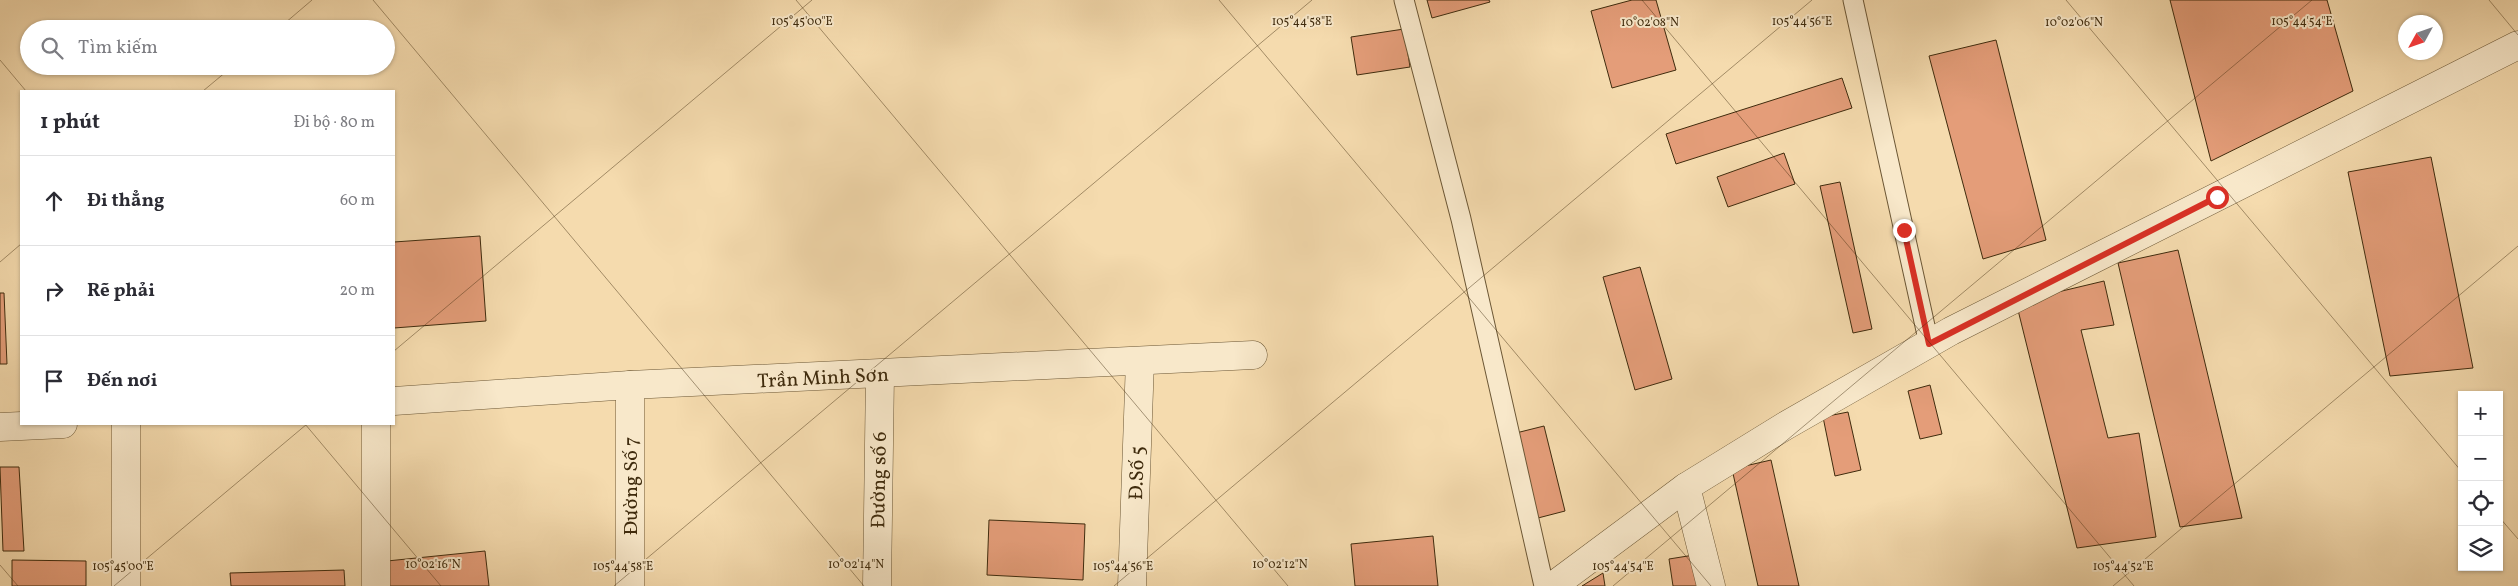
<!DOCTYPE html>
<html lang="vi">
<head>
<meta charset="utf-8">
<style>
	body { margin:0; font-family:Vollkorn,serif; background:#f7f7f7; color:#2b2b33 }
	.controls { position:absolute; right:15px; bottom:15px; display:grid; overflow:hidden; border-radius:0px; box-shadow:0 1px 4px #0004 }
	.controls button { width:45px; height:45px; display:grid; place-items:center; padding:0; border:0; border-bottom:1px solid #e1e1e2; background:#fff; color:#2b2b33; font:25px sans-serif }
	.compass { position:absolute; left:2398px; top:15px; width:45px; height:45px; border-radius:50%; background:#fff; box-shadow:0 1px 4px #0004; rotate:230deg }
	.stop { position:absolute; width:15px; height:15px; margin:-11px; border:4px solid #d93025; border-radius:50%; background:#fff }
	.stop.end { background:#d93025; border-color:#fff; box-shadow:0 1px 5px #0008 }
	.list { margin:0; padding:0; list-style:none }
	h2 { display:flex; justify-content:space-between; align-items:center; height:65px; margin:0; padding:0 20px; font-size:21px }
	h2 small { font-size:16px; font-weight:400; color:#7c7c81 }
	.list li { display:grid; grid-template-columns:32px 1fr auto; gap:15px; align-items:center; box-sizing:border-box; height:90px; padding:0 20px; border-top:1px solid #e1e1e2 }
	.list b { display:block; font-size:19px; white-space:nowrap }
	.list em { font-size:16px; font-style:normal; color:#7c7c81 }
	.icon { flex:none; width:28px; height:28px; fill:none; stroke:currentColor; stroke-width:2; stroke-linecap:round; stroke-linejoin:round }
	.map { position:relative; flex:none; width:2518px; height:586px; overflow:hidden }
	.search { position:absolute; background:#fff; box-shadow:0 1px 4px #0004; left:20px; top:20px; width:375px; height:55px; display:flex; align-items:center; gap:12px; box-sizing:border-box; padding:0 18px; border-radius:28px; color:#7c7c81; font-size:19px }
	.panel { position:absolute; background:#fff; box-shadow:0 1px 4px #0004; left:20px; top:90px; width:375px; height:335px; border-radius:0px }
	.map>svg:first-child { display:block }
	.building { fill:#e49d79; stroke:#3f2b0d }
	.lines { fill:none; stroke-linecap:round; stroke-linejoin:round }
	.service-casing { stroke:#6c5735; stroke-width:21 }
	.minor-casing { stroke:#6c5735; stroke-width:29 }
	.service { stroke:#f8e8ca; stroke-width:19 }
	.minor { stroke:#f8e8ca; stroke-width:28 }
	.route { stroke:#d93025; stroke-width:6 }
	.ticks { fill:none; stroke:#3f2b0d; stroke-width:1; stroke-opacity:0.45 }
	.labels { text-anchor:middle; stroke-width:4; stroke-linejoin:round; paint-order:stroke }
	.street-label { font-size:20px; fill:#3f2b0d; stroke:#f8e8ca }
	.ticks-label { font-size:12px; text-anchor:middle; fill:#3f2b0d; stroke:#f8e8ca; stroke-width:4; stroke-linejoin:round; paint-order:stroke }
</style>
</head>
<body>
<div class="map">
<svg width="2518" height="586" viewBox="0 0 2518 586">
	<rect width="100%" height="100%" fill="#f5dbae"/>
	<filter id="stains"><feTurbulence type="fractalNoise" baseFrequency=".004" numOctaves="4"/><feColorMatrix values="0 0 0 0 .2 0 0 0 0 .09 0 0 0 0 .02 0 0 0 .5 -.17"/></filter>
	<radialGradient id="worn" r=".72"><stop offset=".6" stop-color="#630" stop-opacity="0"/><stop offset="1" stop-color="#630" stop-opacity=".3"/></radialGradient>
	<g class="building">
		<path d="M 1427,0 L 1489,0 L 1490,2 L 1432,18 Z"/>
		<path d="M 1632,0 L 1656,0 L 1676,70 L 1612,88 L 1591,11 Z"/>
		<path d="M 2170,0 L 2327,0 L 2353,91 L 2211,161 Z"/>
		<path d="M 1404,29 L 1410,67 L 1357,75 L 1351,37 Z"/>
		<path d="M 1996,40 L 2046,240 L 1983,259 L 1929,56 Z"/>
		<path d="M 1842,78 L 1852,108 L 1676,164 L 1666,134 Z"/>
		<path d="M 1784,153 L 1795,184 L 1728,207 L 1717,177 Z"/>
		<path d="M 2431,157 L 2473,368 L 2390,376 L 2348,172 Z"/>
		<path d="M 1840,182 L 1872,329 L 1853,333 L 1820,186 Z"/>
		<path d="M 480,236 L 486,321 L 394,328 L 394,242 Z"/>
		<path d="M 2178,250 L 2242,518 L 2180,527 L 2118,263 Z"/>
		<path d="M 1640,267 L 1672,379 L 1635,390 L 1603,277 Z"/>
		<path d="M 2104,281 L 2114,325 L 2081,330 L 2108,438 L 2139,433 L 2156,537 L 2077,548 L 2016,302 Z"/>
		<path d="M 0,293 L 4,293 L 7,364 L 0,364 Z"/>
		<path d="M 1930,385 L 1942,434 L 1920,439 L 1908,391 Z"/>
		<path d="M 1848,412 L 1861,470 L 1835,476 L 1823,417 Z"/>
		<path d="M 1544,426 L 1565,511 L 1538,518 L 1516,433 Z"/>
		<path d="M 1771,460 L 1799,586 L 1758,586 L 1732,469 Z"/>
		<path d="M 0,467 L 19,467 L 24,551 L 3,551 Z"/>
		<path d="M 989,520 L 1085,524 L 1083,580 L 987,575 Z"/>
		<path d="M 1433,536 L 1438,586 L 1355,586 L 1351,544 Z"/>
		<path d="M 485,551 L 489,586 L 389,586 L 387,561 Z"/>
		<path d="M 1694,555 L 1698,586 L 1673,586 L 1669,559 Z"/>
		<path d="M 12,560 L 86,561 L 86,586 L 12,586 Z"/>
		<path d="M 344,570 L 345,586 L 231,586 L 230,573 Z"/>
		<path d="M 1603,573 L 1605,586 L 1582,586 Z"/>
	</g>
	<g class="lines">
		<g class="service-casing">
			<g id="service">
				<path d="M 1404,0 L 1461,219 L 1544,586"/>
				<path d="M 1853,0 L 1929,344"/>
			</g>
		</g>
		<g class="minor-casing">
			<g id="minor">
				<path d="M 394,401 L 630,385 L 1253,355"/>
				<path d="M 126,424 L 126,586"/>
				<path d="M 0,427 L 63,424"/>
				<path d="M 1686,487 L 1711,586"/>
				<path d="M 376,586 L 376,424"/>
				<path d="M 630,586 L 630,385"/>
				<path d="M 877,586 L 880,374"/>
				<path d="M 1132,586 L 1140,361"/>
				<path d="M 1553,586 L 1686,487 L 1785,426 L 1951,331 L 2518,45"/>
			</g>
		</g>
		<use href="#service" class="service"/>
		<use href="#minor" class="minor"/>
	</g>
	<g class="lines">
		<path class="route" d="M 1904,230 L 1929,344 L 2217,197"/>
	</g>
	<path class="ticks" d="M 373,0 L 864,586M 796,0 L 1288,586M 1219,0 L 1711,586M 1642,0 L 2134,586M 2066,0 L 2462,472M 2489,0 L 2518,35M 278,29 L 312,0M 0,60 L 26,91M 203,91 L 233,66M 0,262 L 21,244M 394,351 L 812,0M 305,424 L 441,586M 2499,517 L 2518,539M 0,565 L 18,586M 114,586 L 307,424M 614,586 L 1312,0M 1114,586 L 1812,0M 1613,586 L 2312,0M 2113,586 L 2518,246"/>
	<g class="labels">
		<g class="street-label">
			<text transform="translate(823 377) rotate(-3)" y="7">Trần Minh Sơn</text>
			<text transform="translate(1136 473) rotate(-88)" y="7">Đ.Số 5</text>
			<text transform="translate(878 480) rotate(-89)" y="7">Đường số 6</text>
			<text transform="translate(630 486) rotate(-90)" y="7">Đường Số 7</text>
		</g>
	</g>
	<g class="ticks-label">
		<text x="1802" y="25">105°44'56"E</text>
		<text x="2302" y="25">105°44'54"E</text>
		<text x="802" y="25">105°45'00"E</text>
		<text x="1302" y="25">105°44'58"E</text>
		<text x="1650" y="26">10°02'08"N</text>
		<text x="2074" y="26">10°02'06"N</text>
		<text x="433" y="568">10°02'16"N</text>
		<text x="856" y="568">10°02'14"N</text>
		<text x="1280" y="568">10°02'12"N</text>
		<text x="123" y="570">105°45'00"E</text>
		<text x="623" y="570">105°44'58"E</text>
		<text x="1123" y="570">105°44'56"E</text>
		<text x="1623" y="570">105°44'54"E</text>
		<text x="2123" y="570">105°44'52"E</text>
	</g>
	<rect width="100%" height="100%" filter="url(#stains)"/>
	<rect width="100%" height="100%" fill="url(#worn)"/>
</svg>
<div class="controls">
<button>+</button>
<button>−</button>
<button><svg class="icon" aria-label="locate" viewBox="0 0 24 24"><circle cx="12" cy="12" r="6"/><path d="M12 2v4M12 18v4M2 12h4M18 12h4"/></svg></button>
<button><svg class="icon" aria-label="layers" viewBox="0 0 24 24"><path d="M12 4l9 5-9 5-9-5zM3 14l9 5 9-5"/></svg></button>
</div>
<svg class="compass" viewBox="-18 -18 36 36"><path d="M0-13l5 13h-10z" fill="#e53935"/><path d="M0 13l5-13h-10z" fill="#7c7c81"/></svg>
<div class="stop" style="left:2217px;top:197px"></div>
<div class="stop end" style="left:1904px;top:230px"></div>
<div class="search"><svg class="icon" aria-label="search" viewBox="0 0 24 24"><circle cx="10" cy="10" r="6"/><path d="M15 15l6 6"/></svg>Tìm kiếm</div>
<section class="panel">
<h2>1 phút<small>Đi bộ · 80 m</small></h2>
<ul class="list">
<li><svg class="icon" aria-label="ahead" viewBox="0 0 24 24"><path d="M12 20V5M6 11l6-6 6 6"/></svg><div><b>Đi thẳng</b></div><em>60 m</em></li>
<li><svg class="icon" aria-label="right" viewBox="0 0 24 24"><path d="M7 20v-9h11M14 6l5 5-5 5"/></svg><div><b>Rẽ phải</b></div><em>20 m</em></li>
<li><svg class="icon" aria-label="arrive" viewBox="0 0 24 24"><path d="M6 21V4h12l-3 4 3 4H6"/></svg><div><b>Đến nơi</b></div></li>
</ul>
</section>
</div>
</body>
</html>
